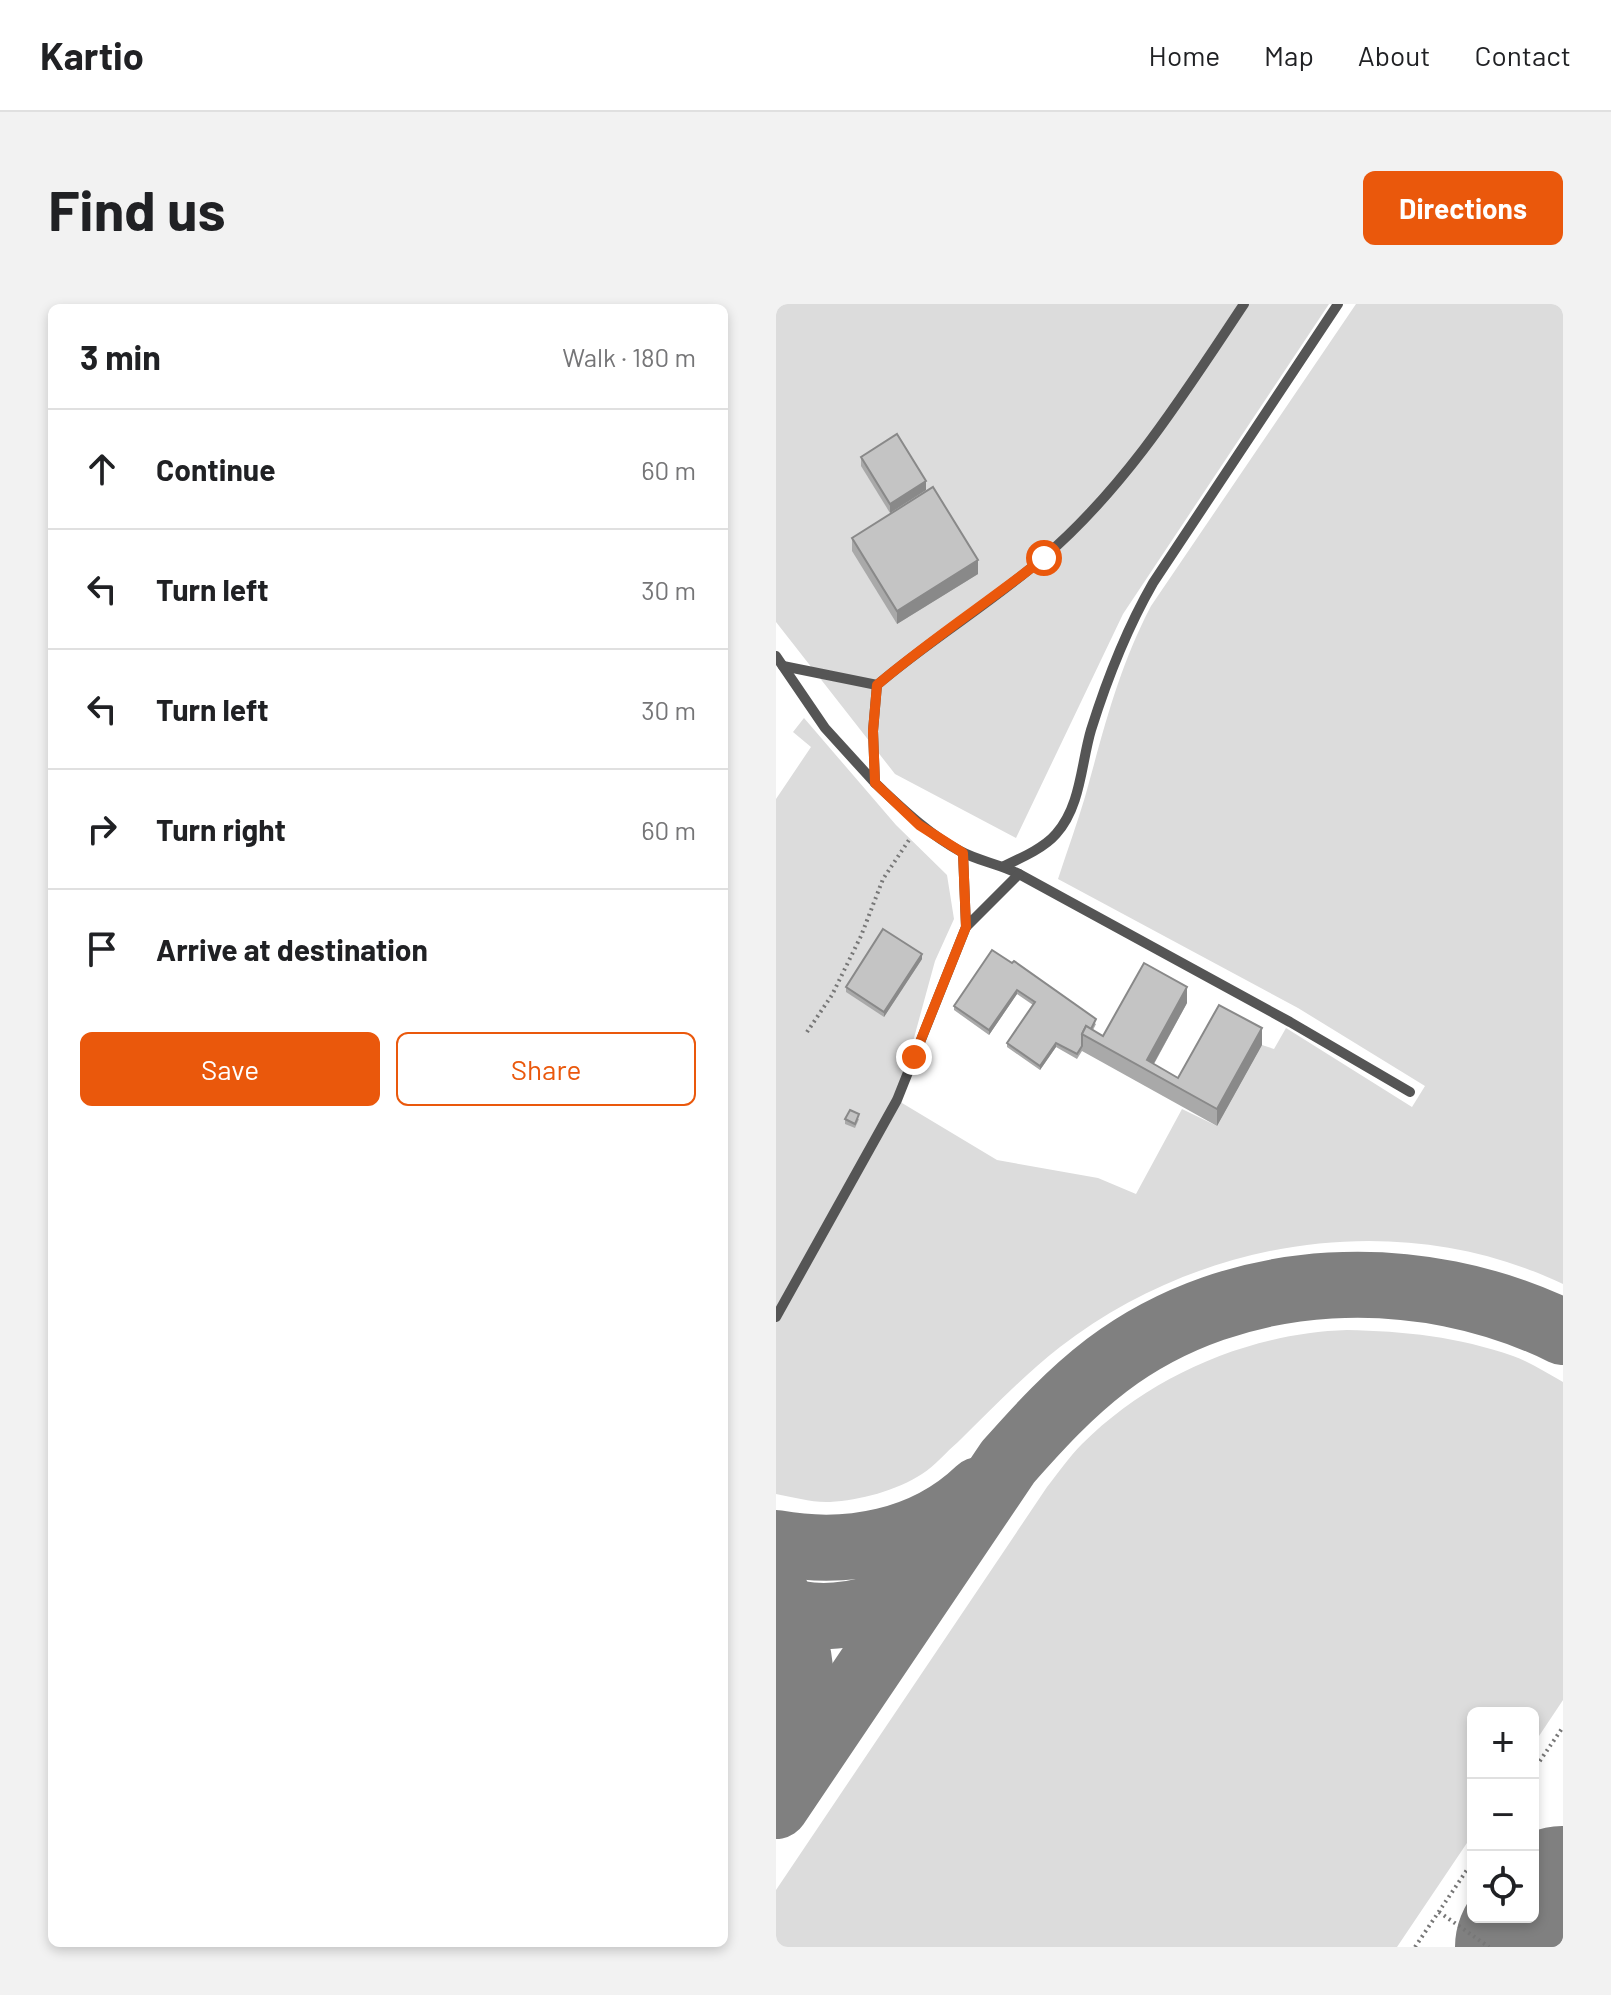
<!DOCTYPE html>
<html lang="en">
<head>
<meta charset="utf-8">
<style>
	body { margin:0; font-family:Barlow,sans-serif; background:#f2f2f2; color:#202124 }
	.controls { position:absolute; right:24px; bottom:24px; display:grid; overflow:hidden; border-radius:12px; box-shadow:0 4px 12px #0003 }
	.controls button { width:72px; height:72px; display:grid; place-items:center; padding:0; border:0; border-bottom:2px solid #e0e0e0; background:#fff; color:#202124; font:40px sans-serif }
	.stop { position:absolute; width:24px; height:24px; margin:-18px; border:6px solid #ea580c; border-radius:50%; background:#fff }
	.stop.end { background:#ea580c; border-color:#fff; box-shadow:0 2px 8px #0008 }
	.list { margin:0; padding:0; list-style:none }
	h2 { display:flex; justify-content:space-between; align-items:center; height:104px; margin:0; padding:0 32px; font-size:34px }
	h2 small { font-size:26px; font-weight:400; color:#757577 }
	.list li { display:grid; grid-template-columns:52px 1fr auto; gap:24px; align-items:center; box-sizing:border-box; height:120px; padding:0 32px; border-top:2px solid #e0e0e0 }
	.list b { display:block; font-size:30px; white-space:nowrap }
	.list em { font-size:26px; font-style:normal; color:#757577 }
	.actions { display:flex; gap:16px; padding:24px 32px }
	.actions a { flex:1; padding:18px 0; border:2px solid #ea580c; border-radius:12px; text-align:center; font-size:28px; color:#ea580c }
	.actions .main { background:#ea580c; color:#fff }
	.icon { flex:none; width:44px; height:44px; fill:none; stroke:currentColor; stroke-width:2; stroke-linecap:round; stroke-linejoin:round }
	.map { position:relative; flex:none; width:787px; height:1643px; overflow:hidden; border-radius:12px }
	header { display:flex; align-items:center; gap:48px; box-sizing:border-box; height:112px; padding:0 40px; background:#fff; border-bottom:2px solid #e0e0e0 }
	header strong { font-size:38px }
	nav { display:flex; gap:44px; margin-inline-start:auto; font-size:28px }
	.intro { display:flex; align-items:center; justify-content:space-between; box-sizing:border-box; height:192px; padding:0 48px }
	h1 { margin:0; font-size:56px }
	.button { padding:20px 36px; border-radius:12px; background:#ea580c; color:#fff; font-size:28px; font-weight:700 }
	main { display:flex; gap:48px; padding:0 48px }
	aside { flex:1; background:#fff; border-radius:12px; box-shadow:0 4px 12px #0003 }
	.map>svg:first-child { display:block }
	.green { fill:#dcdcdc }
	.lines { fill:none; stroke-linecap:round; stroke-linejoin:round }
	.taxiway { stroke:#808080; stroke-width:66 }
	.runway { stroke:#808080; stroke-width:168 }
	.path { stroke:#777; stroke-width:4; stroke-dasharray:2 4; stroke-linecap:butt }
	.lane { stroke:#555; stroke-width:10 }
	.wall { fill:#a9a9a9 }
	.shaded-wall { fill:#898989 }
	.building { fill:#c4c4c4; stroke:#898989; stroke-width:2 }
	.route { stroke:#ea580c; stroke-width:10 }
</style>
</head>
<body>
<header>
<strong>Kartio</strong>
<nav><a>Home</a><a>Map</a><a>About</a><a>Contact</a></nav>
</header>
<div class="intro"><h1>Find us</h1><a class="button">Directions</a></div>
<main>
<aside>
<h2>3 min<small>Walk · 180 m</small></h2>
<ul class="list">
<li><svg class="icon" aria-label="ahead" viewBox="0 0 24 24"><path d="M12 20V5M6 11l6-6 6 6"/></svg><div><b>Continue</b></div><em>60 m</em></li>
<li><svg class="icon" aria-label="left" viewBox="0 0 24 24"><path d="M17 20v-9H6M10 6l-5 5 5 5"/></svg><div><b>Turn left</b></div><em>30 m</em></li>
<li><svg class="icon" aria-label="left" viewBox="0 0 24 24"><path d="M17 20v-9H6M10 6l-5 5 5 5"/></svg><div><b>Turn left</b></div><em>30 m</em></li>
<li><svg class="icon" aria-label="right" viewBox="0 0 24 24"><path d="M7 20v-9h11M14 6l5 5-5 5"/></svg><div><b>Turn right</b></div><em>60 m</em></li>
<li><svg class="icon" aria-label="arrive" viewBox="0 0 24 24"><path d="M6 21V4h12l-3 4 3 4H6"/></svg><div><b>Arrive at destination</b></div></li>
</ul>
<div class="actions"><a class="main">Save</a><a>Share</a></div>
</aside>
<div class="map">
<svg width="787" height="1643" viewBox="0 0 787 1643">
	<rect width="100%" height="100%" fill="#fff"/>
	<g class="green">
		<path d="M 0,0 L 553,0 L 347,310 L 240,534 L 119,470 L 0,318 Z"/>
		<path d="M 580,0 L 787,0 L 787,980 C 624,902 425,934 284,1043 C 248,1071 215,1106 182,1138 C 170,1148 159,1162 146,1170 C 120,1187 84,1196 54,1198 C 37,1199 17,1193 0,1190 L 0,495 L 35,443 L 17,428 L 28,414 L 120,521 L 171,571 L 178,615 L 159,657 L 121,796 L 221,856 L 322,874 L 360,890 L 406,805 L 441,822 L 486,741 L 498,745 L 510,724 L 636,803 L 649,782 L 522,704 L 282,575 C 291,547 301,520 309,493 C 328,425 342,365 375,302 Z"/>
		<path d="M 571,1026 C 628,1027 683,1033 737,1052 C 754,1058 771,1069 787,1078 L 787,1396 L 757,1441 L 757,1409 L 697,1409 L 697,1530 L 621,1643 L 0,1643 L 0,1586 L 271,1183 C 282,1169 293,1153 306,1140 C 375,1071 474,1029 571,1026 Z"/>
	</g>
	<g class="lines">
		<g class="taxiway">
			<path d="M 0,1239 C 72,1252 149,1238 203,1186"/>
			<path d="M 0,1289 C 32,1347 30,1406 15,1468"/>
			<path d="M 0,1304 C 37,1317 83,1314 118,1295 C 131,1288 142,1276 153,1267"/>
			<path d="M 0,1502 L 232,1158 C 263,1123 293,1090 331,1061 C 461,963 644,958 787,1028"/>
			<path d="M 778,1610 L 787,1596"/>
		</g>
		<path class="runway" d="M 763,1643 L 787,1606"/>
		<g class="path">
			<path d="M 31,728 L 56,691 L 85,632 L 107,575 L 135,533"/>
			<path d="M 757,1467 L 787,1423"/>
			<path d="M 663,1608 L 713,1643"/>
			<path d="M 639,1643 L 697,1557"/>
		</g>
		<g class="lane">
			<path d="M 0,352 L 49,424 L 99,479 L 97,427 L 101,381"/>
			<path d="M 7,362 L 101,381 C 155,335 214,300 267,254 C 350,183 408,90 468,0"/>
			<path d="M 99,479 C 126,504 151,529 184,547 C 202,557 224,560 243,570 L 514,718 L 634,788"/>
			<path d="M 187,549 L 190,623 L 243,570"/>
			<path d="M 228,562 C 245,554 268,544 280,530 C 305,502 305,460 315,426 C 331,375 350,326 377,279 L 562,0"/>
			<path d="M 0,1013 L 121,796 L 190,623"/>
		</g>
	</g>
	<g class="wall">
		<path d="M 85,153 L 150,186 L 114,209 L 85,162 Z"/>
		<path d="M 76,234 L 202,270 L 121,320 L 76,247 Z"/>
		<path d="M 216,646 L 320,720 L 317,726 L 327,732 L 411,699 L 378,760 L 402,774 L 486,741 L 441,822 L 306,747 L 301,755 L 280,743 L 264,766 L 231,743 L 231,739 L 257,701 L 241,690 L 213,731 L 178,706 L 178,702 Z"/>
		<path d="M 146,655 L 108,713 L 70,688 L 70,683 Z"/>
		<path d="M 69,815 L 83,815 L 79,824 L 69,820 Z"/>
	</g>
	<g class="shaded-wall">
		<path d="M 150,177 L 150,186 L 114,209 L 114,200 Z"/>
		<path d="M 202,256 L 202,270 L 121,320 L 121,307 Z"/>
		<path d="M 146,650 L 146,655 L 108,713 L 108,708 Z"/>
		<path d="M 411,683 L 411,699 L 373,768 L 371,756 Z"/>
		<path d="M 241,686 L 241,690 L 213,731 L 213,726 Z"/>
		<path d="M 486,724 L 486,741 L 441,822 L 441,805 Z"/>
		<path d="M 280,739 L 280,743 L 264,766 L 264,762 Z"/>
	</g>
	<g class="building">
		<path d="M 121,130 L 150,177 L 114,200 L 85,153 Z"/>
		<path d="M 157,183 L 202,256 L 121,307 L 76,234 Z"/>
		<path d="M 107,625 L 146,650 L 108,708 L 70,683 Z"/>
		<path d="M 216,646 L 236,659 L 238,657 L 320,715 L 315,725 L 310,722 L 306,730 L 306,742 L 301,750 L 280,739 L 264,762 L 231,739 L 259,698 L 241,686 L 213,726 L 178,702 Z"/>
		<path d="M 368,659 L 411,683 L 371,756 L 402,774 L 443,701 L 486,724 L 441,805 L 306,730 L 310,722 L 327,732 Z"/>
		<path d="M 74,806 L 83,810 L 79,820 L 69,815 Z"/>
	</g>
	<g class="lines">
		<path class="route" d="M 138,753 L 190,623 L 187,549 L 143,521 L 99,479 L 97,427 L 101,381 C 155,335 214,297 268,254"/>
	</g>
</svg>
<div class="controls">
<button>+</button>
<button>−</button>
<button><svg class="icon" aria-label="locate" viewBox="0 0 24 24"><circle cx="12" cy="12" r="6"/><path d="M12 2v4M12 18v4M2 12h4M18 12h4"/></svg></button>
</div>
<div class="stop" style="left:268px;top:254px"></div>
<div class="stop end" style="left:138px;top:753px"></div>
</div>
</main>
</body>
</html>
